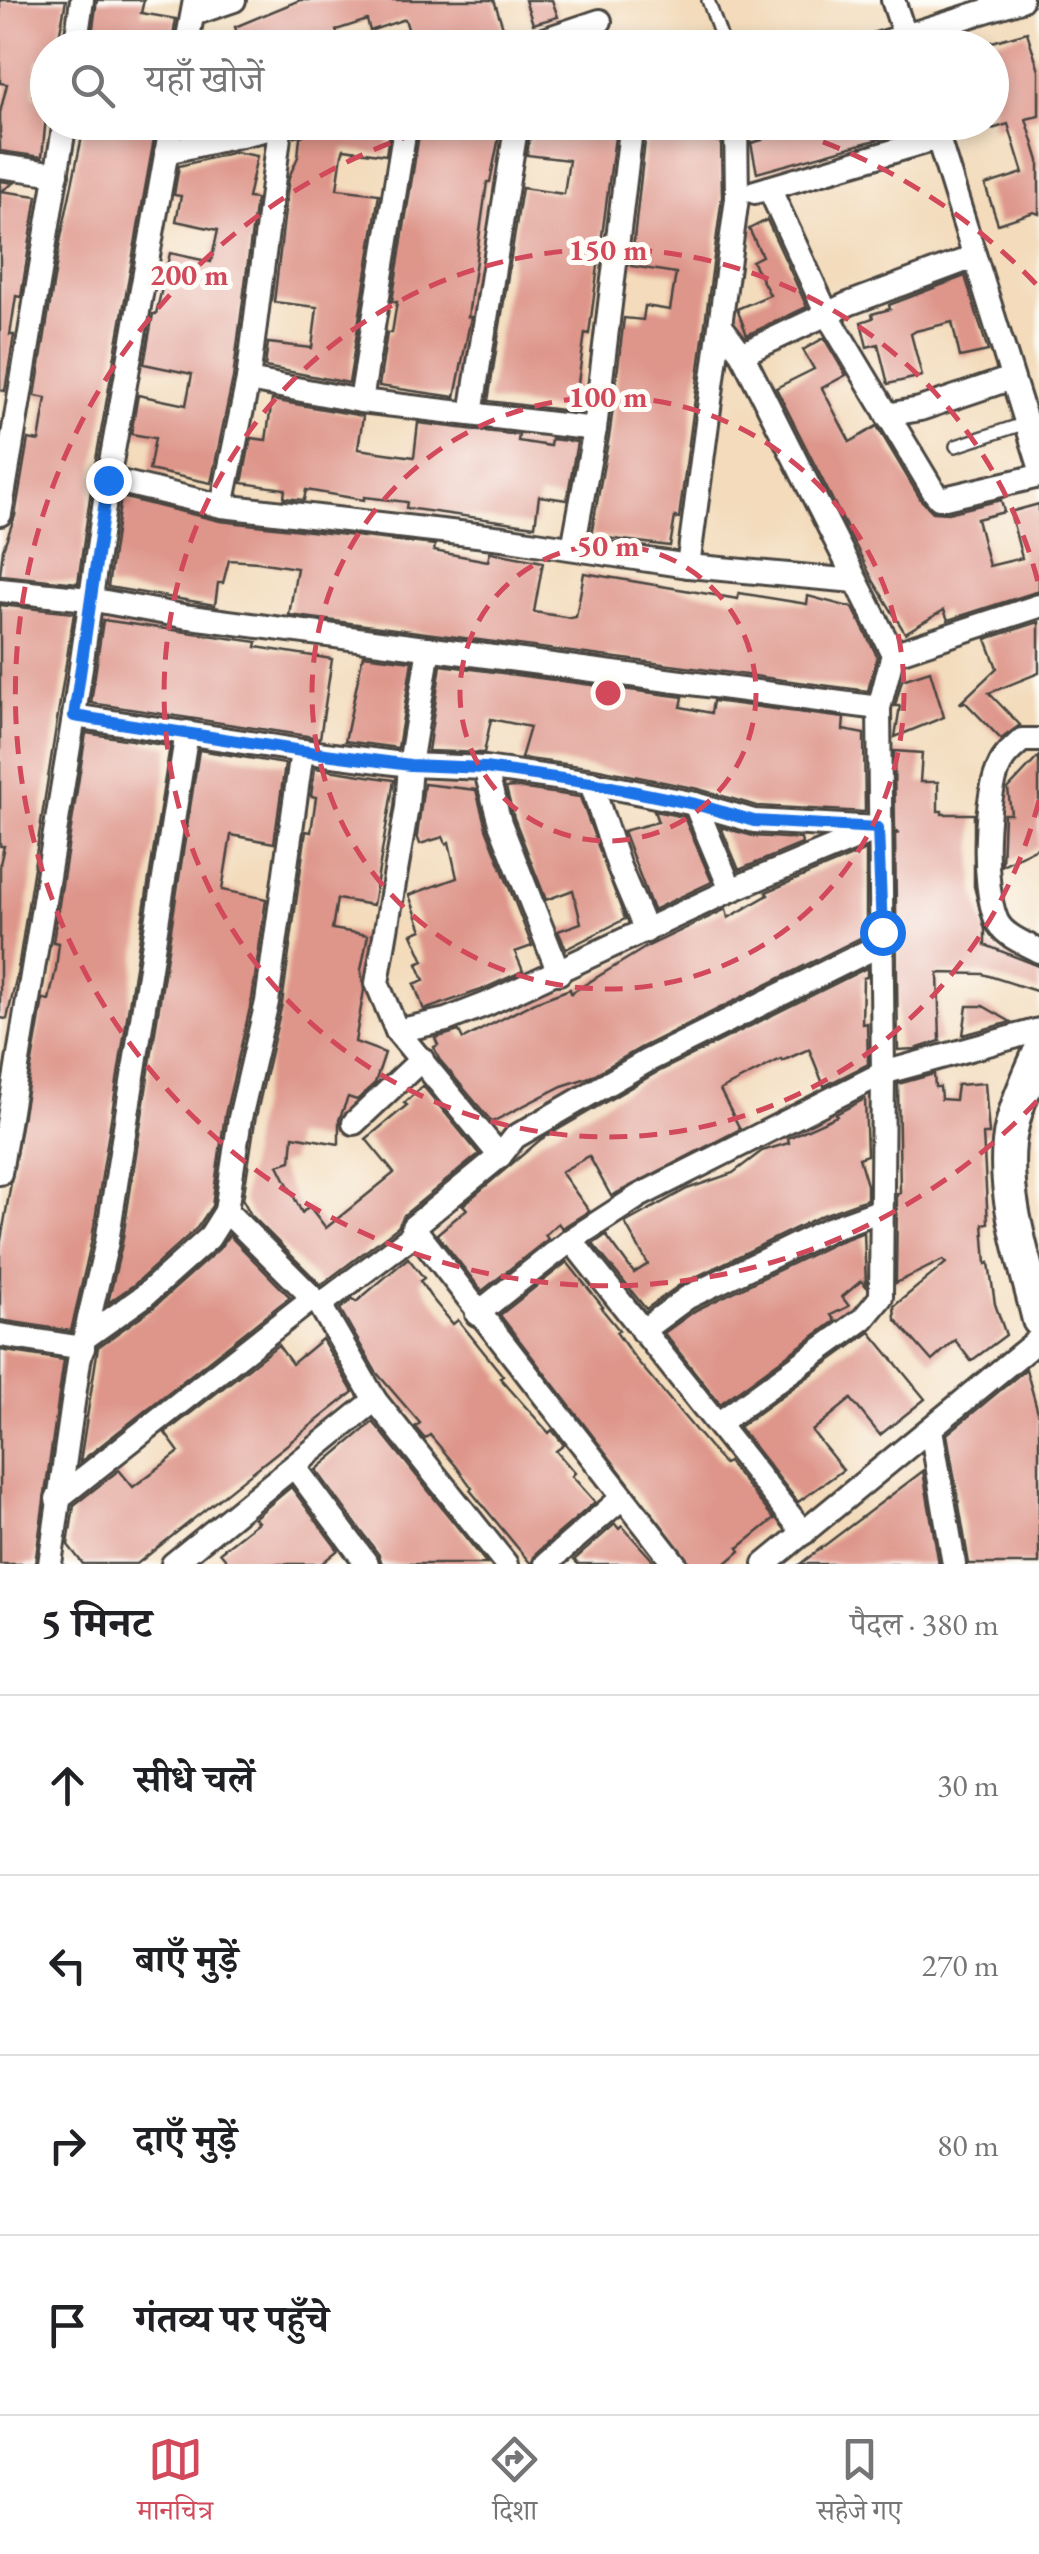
<!DOCTYPE html>
<html lang="hi">
<head>
<meta charset="utf-8">
<style>
	body { margin:0; font-family:"EB Garamond","Noto Serif Devanagari",serif; background:#f6f6f6; color:#202124 }
	.stop { position:absolute; width:30px; height:30px; margin:-22px; border:8px solid #1a73e8; border-radius:50%; background:#fff }
	.stop.end { background:#1a73e8; border-color:#fff; box-shadow:0 2px 10px #0008 }
	.list { margin:0; padding:0; list-style:none }
	h2 { display:flex; justify-content:space-between; align-items:center; height:130px; margin:0; padding:0 40px; font-size:42px }
	h2 small { font-size:32px; font-weight:400; color:#757577 }
	.list li { display:grid; grid-template-columns:65px 1fr auto; gap:30px; align-items:center; box-sizing:border-box; height:180px; padding:0 40px; border-top:2px solid #e0e0e0 }
	.list b { display:block; font-size:38px; white-space:nowrap }
	.list em { font-size:32px; font-style:normal; color:#757577 }
	.icon { flex:none; width:55px; height:55px; fill:none; stroke:currentColor; stroke-width:2; stroke-linecap:round; stroke-linejoin:round }
	.map { position:relative; flex:none; width:1039px; height:1564px; overflow:hidden }
	.search { position:absolute; background:#fff; box-shadow:0 5px 15px #0003; left:30px; right:30px; top:30px; height:110px; display:flex; align-items:center; gap:25px; box-sizing:border-box; padding:0 35px; border-radius:55px; color:#757577; font-size:38px }
	.sheet { height:850px; background:#fff }
	nav { display:flex; justify-content:space-around; align-items:center; box-sizing:border-box; height:140px; border-top:2px solid #e0e0e0; background:#fff; font-size:28px; color:#757577 }
	nav a { display:grid; justify-items:center; gap:5px }
	nav .on { color:#d1495b }
	.map>svg:first-child { display:block }
	.building { fill:#de958a }
	.lines { fill:none; stroke-linecap:round; stroke-linejoin:round }
	.lane-casing { stroke:#494541; stroke-width:16 }
	.street-casing { stroke:#494541; stroke-width:28 }
	.secondary-casing { stroke:#494541; stroke-width:38 }
	.lane { stroke:#fff; stroke-width:11 }
	.street { stroke:#fff; stroke-width:22 }
	.secondary { stroke:#fff; stroke-width:32 }
	.route { stroke:#1a73e8; stroke-width:12 }
	.ring { fill:none; stroke:#d1495b; stroke-width:5; stroke-dasharray:18 12 }
	.centre { fill:#d1495b; stroke:#fdfcf7; stroke-width:5 }
	.ring-label { font-size:30px; text-anchor:middle; font-weight:bold; fill:#d1495b; stroke:#fdfcf7; stroke-width:10; stroke-linejoin:round; paint-order:stroke }
</style>
</head>
<body>
<div class="map">
<svg width="1039" height="1564" viewBox="0 0 1039 1564">
	<rect width="100%" height="100%" fill="#fdfcf7"/>
	<filter id="ink" filterUnits="userSpaceOnUse"><feTurbulence type="fractalNoise" baseFrequency=".01" numOctaves="2"/><feDisplacementMap in="SourceGraphic" scale="20" xChannelSelector="R" yChannelSelector="G"/><feConvolveMatrix kernelMatrix="1 2 1 2 8 2 1 2 1" color-interpolation-filters="sRGB"/></filter>
	<filter id="wash" filterUnits="userSpaceOnUse"><feTurbulence type="fractalNoise" baseFrequency=".0048" numOctaves="4" result="noise"/><feDisplacementMap in="SourceGraphic" scale="40" xChannelSelector="R" yChannelSelector="G"/><feGaussianBlur stdDeviation="2.25" result="paint"/><feColorMatrix in="noise" values="0 0 0 0 0 0 0 0 0 0 0 0 0 0 0 0 0 1.4 0 .05"/><feComposite in="paint" operator="in"/></filter>
	<g filter="url(#wash)">
		<rect width="100%" height="100%" fill="#f3dbbb"/>
		<g id="blocks">
			<g class="building">
				<path d="M 0,0 L 66,0 L 57,48 L 48,48 L 48,60 L 38,59 L 33,95 L 48,97 L 42,157 L 0,151 L 0,113 L 7,84 L 0,83 Z"/>
				<path d="M 97,0 L 144,0 L 141,13 L 176,19 L 171,48 L 90,48 Z"/>
				<path d="M 300,0 L 494,0 L 505,33 L 499,35 L 508,36 L 473,48 L 414,48 L 405,19 L 370,31 L 367,20 L 336,30 L 339,38 L 327,42 L 329,48 L 242,48 L 235,27 Z"/>
				<path d="M 525,0 L 552,0 L 558,17 L 533,24 Z"/>
				<path d="M 1027,32 L 1039,71 L 1039,116 L 1026,119 L 1039,161 L 1039,214 L 1034,212 L 998,224 L 985,185 L 1023,173 L 1008,124 L 992,129 L 992,42 Z"/>
				<path d="M 85,122 L 122,127 L 123,123 L 156,128 L 93,476 L 78,583 L 0,575 L 3,549 L 15,516 L 28,439 L 39,441 L 46,398 L 35,396 L 60,242 Z"/>
				<path d="M 347,122 L 391,122 L 386,155 L 344,149 L 342,154 L 337,189 L 379,194 L 349,383 L 265,367 L 268,343 L 312,348 L 317,307 L 274,302 L 289,177 L 298,157 L 300,137 L 311,130 L 346,134 Z"/>
				<path d="M 421,122 L 502,122 L 490,182 L 487,182 L 468,317 L 471,317 L 455,397 L 379,386 L 387,333 L 392,333 L 397,302 L 392,302 Z"/>
				<path d="M 532,122 L 617,122 L 589,334 L 585,333 L 577,390 L 581,390 L 578,412 L 488,401 L 522,188 L 564,194 L 569,160 L 527,155 Z"/>
				<path d="M 758,122 L 918,122 L 919,128 L 757,173 L 751,143 L 762,140 Z"/>
				<path d="M 647,123 L 674,127 L 673,135 L 721,142 L 722,197 L 679,518 L 675,517 L 670,546 L 591,536 L 610,431 L 624,318 L 643,320 L 645,306 L 670,310 L 676,273 L 631,266 Z"/>
				<path d="M 235,152 L 257,156 L 248,198 L 256,199 L 233,378 L 211,483 L 149,470 L 155,438 L 131,434 L 138,395 L 186,405 L 192,374 L 144,364 L 153,314 L 156,314 L 170,253 L 211,262 L 218,230 L 176,221 L 181,196 L 174,195 L 179,166 Z"/>
				<path d="M 0,181 L 14,183 L 1,191 L 37,196 L 21,297 L 16,296 L 10,335 L 14,335 L 5,391 L 0,390 Z"/>
				<path d="M 767,220 L 807,307 L 747,335 L 737,309 L 770,295 L 752,261 L 762,256 L 749,229 Z"/>
				<path d="M 965,276 L 988,351 L 960,357 L 952,322 L 916,331 L 911,334 L 922,376 L 888,384 L 878,344 L 867,347 L 861,322 L 873,318 L 872,314 L 890,309 L 889,305 Z"/>
				<path d="M 824,338 L 846,375 L 822,388 L 850,442 L 877,426 L 921,500 L 933,512 L 948,513 L 1001,500 L 1004,512 L 977,519 L 989,566 L 1022,558 L 1010,512 L 1039,504 L 1039,591 L 948,620 L 944,610 L 905,633 L 874,582 L 776,388 L 814,369 L 803,350 Z"/>
				<path d="M 272,400 L 363,416 L 358,449 L 414,457 L 418,423 L 519,435 L 518,441 L 550,446 L 551,439 L 577,442 L 567,500 L 539,496 L 535,526 L 406,508 L 407,502 L 364,497 L 364,500 L 306,490 L 304,500 L 284,498 L 285,489 L 242,483 L 251,438 L 266,440 Z"/>
				<path d="M 121,497 L 220,521 L 435,545 L 434,551 L 488,561 L 490,552 L 543,562 L 534,612 L 571,618 L 576,617 L 584,573 L 738,599 L 739,593 L 807,604 L 808,596 L 853,608 L 877,656 L 868,691 L 289,615 L 297,568 L 258,562 L 229,560 L 223,583 L 218,583 L 215,605 L 108,587 Z"/>
				<path d="M 0,605 L 74,613 L 17,975 L 7,1019 L 0,1018 L 0,864 L 4,846 L 0,846 Z"/>
				<path d="M 103,620 L 257,642 L 256,647 L 332,659 L 320,738 L 91,703 Z"/>
				<path d="M 1039,622 L 1039,673 L 989,693 L 1020,725 L 1001,739 L 965,702 L 959,704 L 997,668 L 986,639 Z"/>
				<path d="M 363,655 L 412,661 L 398,748 L 345,741 Z"/>
				<path d="M 441,665 L 683,697 L 681,707 L 711,713 L 713,701 L 844,718 L 843,730 L 864,734 L 865,812 L 757,806 L 698,789 L 594,768 L 521,758 L 530,727 L 491,719 L 484,753 L 428,751 Z"/>
				<path d="M 930,671 L 944,717 L 895,737 L 900,706 L 895,706 L 902,680 Z"/>
				<path d="M 86,733 L 170,746 L 92,1239 L 71,1331 L 0,1320 L 0,1246 L 43,999 L 49,1000 L 56,969 L 59,943 L 53,942 Z"/>
				<path d="M 199,750 L 285,764 L 274,843 L 231,835 L 222,890 L 266,899 L 252,999 L 225,1115 L 212,1206 L 197,1228 L 135,1284 L 108,1303 L 122,1244 Z"/>
				<path d="M 894,751 L 922,753 L 920,782 L 938,782 L 938,811 L 942,811 L 942,814 L 974,814 L 974,886 L 985,930 L 985,945 L 1039,966 L 1039,992 L 983,974 L 938,973 L 940,1041 L 915,1049 L 898,1050 L 895,834 L 900,833 L 895,832 Z"/>
				<path d="M 1039,756 L 1039,847 L 1002,865 L 1004,814 L 1011,814 L 1008,789 Z"/>
				<path d="M 315,768 L 394,780 L 373,905 L 337,899 L 332,929 L 368,935 L 361,970 L 364,990 L 355,1042 L 385,1053 L 375,1083 L 357,1100 L 348,1097 L 339,1120 L 339,1144 L 293,1136 L 291,1161 L 278,1165 L 302,1213 L 309,1206 L 326,1228 L 394,1173 L 366,1139 L 407,1105 L 404,1103 L 423,1086 L 479,1154 L 404,1215 L 398,1227 L 321,1285 L 251,1215 L 243,1200 L 255,1121 L 282,1004 L 306,831 L 311,832 L 316,797 L 311,796 Z"/>
				<path d="M 424,784 L 476,790 L 486,828 L 532,946 L 515,952 L 523,971 L 481,990 L 424,1010 L 414,984 L 424,980 L 417,964 L 424,961 L 412,934 L 422,930 L 409,895 L 457,878 L 449,842 L 446,844 L 443,837 L 420,844 L 417,836 Z"/>
				<path d="M 512,787 L 580,797 L 625,919 L 566,949 L 558,931 L 581,923 L 573,890 L 546,900 L 514,818 L 506,788 Z"/>
				<path d="M 654,811 L 684,817 L 712,882 L 653,910 L 623,831 L 658,822 Z"/>
				<path d="M 721,827 L 753,836 L 801,839 L 802,844 L 739,870 Z"/>
				<path d="M 866,850 L 866,935 L 640,1048 L 590,1077 L 562,1086 L 492,1122 L 439,1059 L 434,1047 L 438,1045 L 435,1038 L 459,1031 L 463,1039 L 535,1002 L 570,989 L 571,993 L 648,946 L 726,909 L 728,918 L 768,895 L 766,892 Z"/>
				<path d="M 867,968 L 867,977 L 863,978 L 862,1024 L 867,1023 L 868,1064 L 824,1086 L 809,1049 L 782,1061 L 781,1059 L 720,1090 L 740,1129 L 611,1196 L 589,1156 L 561,1172 L 589,1211 L 562,1228 L 558,1223 L 545,1235 L 548,1239 L 482,1291 L 437,1234 L 467,1209 L 463,1205 L 540,1140 L 654,1074 Z"/>
				<path d="M 967,1006 L 983,1006 L 1011,1022 L 963,1035 Z"/>
				<path d="M 934,1074 L 935,1087 L 940,1087 L 941,1099 L 955,1100 L 957,1085 L 985,1083 L 989,1134 L 983,1134 L 988,1223 L 983,1224 L 986,1264 L 989,1263 L 995,1304 L 1006,1335 L 971,1361 L 955,1340 L 932,1361 L 895,1319 L 894,1306 L 946,1263 L 943,1260 L 896,1283 L 897,1194 L 900,1193 L 898,1084 Z"/>
				<path d="M 865,1099 L 867,1155 L 859,1158 L 867,1185 L 867,1199 L 823,1215 L 681,1284 L 646,1309 L 593,1244 L 606,1235 L 634,1273 L 648,1264 L 625,1223 L 687,1189 L 733,1173 L 762,1151 L 789,1143 L 788,1138 L 837,1116 L 836,1114 Z"/>
				<path d="M 864,1232 L 866,1286 L 861,1281 L 842,1297 L 849,1306 L 831,1315 L 835,1321 L 720,1404 L 664,1333 L 696,1310 L 835,1243 Z"/>
				<path d="M 229,1235 L 290,1297 L 80,1462 L 98,1347 L 154,1307 L 219,1249 Z"/>
				<path d="M 408,1258 L 424,1278 L 420,1281 L 430,1296 L 453,1324 L 458,1320 L 503,1376 L 500,1378 L 549,1433 L 552,1430 L 564,1445 L 556,1451 L 575,1473 L 572,1476 L 595,1502 L 536,1553 L 531,1564 L 470,1490 L 472,1488 L 456,1466 L 430,1435 L 425,1439 L 415,1427 L 420,1423 L 376,1372 L 340,1309 L 353,1299 L 356,1302 Z"/>
				<path d="M 567,1262 L 603,1307 L 601,1308 L 619,1330 L 616,1332 L 634,1357 L 724,1464 L 728,1462 L 774,1519 L 738,1548 L 740,1551 L 725,1564 L 691,1564 L 500,1315 Z"/>
				<path d="M 870,1332 L 925,1399 L 880,1435 L 851,1399 L 812,1431 L 843,1470 L 798,1502 L 739,1427 Z"/>
				<path d="M 322,1339 L 353,1392 L 137,1564 L 83,1564 L 68,1545 L 74,1505 L 119,1470 L 133,1487 L 165,1463 L 179,1452 L 165,1433 L 278,1345 L 292,1364 Z"/>
				<path d="M 0,1350 L 64,1360 L 35,1564 L 0,1564 Z"/>
				<path d="M 1026,1369 L 1039,1416 L 1039,1564 L 969,1564 L 947,1434 Z"/>
				<path d="M 373,1422 L 379,1429 L 487,1564 L 382,1564 L 379,1555 L 316,1470 Z"/>
				<path d="M 923,1471 L 939,1564 L 800,1564 Z"/>
				<path d="M 291,1487 L 338,1550 L 321,1564 L 230,1564 L 220,1552 L 258,1522 L 254,1518 Z"/>
				<path d="M 615,1524 L 619,1529 L 622,1526 L 656,1564 L 578,1564 L 574,1560 Z"/>
			</g>
		</g>
	</g>
	<g filter="url(#ink)">
		<use href="#blocks" fill-opacity="0" stroke="#494541" stroke-width="2.5"/>
		<g class="lines">
			<g class="lane-casing">
				<g id="lane">
					<path d="M 708,0 L 725,48"/>
					<path d="M 956,446 L 1026,423"/>
				</g>
			</g>
			<g class="street-casing">
				<g id="street">
					<path d="M 893,0 L 909,48"/>
					<path d="M 193,14 L 234,0"/>
					<path d="M 75,48 L 82,0"/>
					<path d="M 186,48 L 195,0"/>
					<path d="M 519,48 L 600,21"/>
					<path d="M 866,48 L 1021,0"/>
					<path d="M 933,122 L 1039,463"/>
					<path d="M 166,152 L 299,122"/>
					<path d="M 0,166 L 57,174"/>
					<path d="M 769,188 L 827,314 L 934,492 L 939,498 L 945,498 L 1039,476"/>
					<path d="M 755,192 L 938,138"/>
					<path d="M 742,354 L 848,304 L 974,257"/>
					<path d="M 248,380 L 361,401 L 595,429"/>
					<path d="M 361,401 L 406,122"/>
					<path d="M 471,414 L 517,122"/>
					<path d="M 887,415 L 920,409 L 1012,378"/>
					<path d="M 108,479 L 222,506 L 503,538 L 688,566 L 855,581"/>
					<path d="M 222,506 L 248,380 L 280,129"/>
					<path d="M 0,514 L 65,122"/>
					<path d="M 573,548 L 595,429 L 632,122"/>
					<path d="M 688,566 L 737,198 L 736,122"/>
					<path d="M 0,590 L 89,599 L 183,616 L 879,708"/>
					<path d="M 429,648 L 410,765 L 407,807 L 377,983 L 397,1031 L 500,1156"/>
					<path d="M 893,654 L 1039,606"/>
					<path d="M 74,716 L 302,751 L 410,765 L 485,768 L 591,783 L 695,804 L 754,821 L 878,828"/>
					<path d="M 1039,740 L 1022,740 C 1015,747 1005,754 1001,763 C 984,795 982,885 996,919 C 1002,935 1024,943 1039,951"/>
					<path d="M 485,768 L 500,823 L 559,973"/>
					<path d="M 591,783 L 619,867 L 646,931"/>
					<path d="M 695,804 L 731,890"/>
					<path d="M 397,1031 L 446,1020 L 487,1004 L 731,890 L 870,832"/>
					<path d="M 354,1123 L 422,1059"/>
					<path d="M 0,1173 L 74,716 L 108,479 L 172,122"/>
					<path d="M 417,1232 L 675,1564"/>
					<path d="M 571,1240 L 804,1533"/>
					<path d="M 320,1305 L 417,1232 L 413,1227 L 500,1156 L 515,1137 L 647,1061 L 882,944"/>
					<path d="M 477,1314 L 571,1240 L 639,1196 L 883,1073 L 1039,1030"/>
					<path d="M 642,1331 L 688,1297 L 829,1229 L 879,1211"/>
					<path d="M 0,1335 L 83,1348"/>
					<path d="M 86,1337 L 144,1296 L 209,1238 L 226,1211 L 240,1118 L 267,1002 L 302,751"/>
					<path d="M 375,1400 L 506,1564"/>
					<path d="M 719,1423 L 863,1319 L 881,1297 L 883,1073 L 879,708 L 893,654 L 742,354 L 721,326"/>
					<path d="M 931,1429 L 954,1564"/>
					<path d="M 294,1466 L 367,1564"/>
					<path d="M 57,1499 L 313,1298"/>
					<path d="M 50,1564 L 79,1361 L 107,1242 L 187,732"/>
					<path d="M 173,1564 L 375,1400 L 320,1305 L 226,1211"/>
					<path d="M 546,1564 L 622,1498"/>
					<path d="M 765,1564 L 1039,1339"/>
				</g>
			</g>
			<g class="secondary-casing">
				<path id="secondary" d="M 1039,1054 C 1027,1081 1012,1113 1009,1143 C 1003,1201 1026,1264 1039,1320"/>
			</g>
			<use href="#lane" class="lane"/>
			<use href="#street" class="street"/>
			<use href="#secondary" class="secondary"/>
		</g>
	</g>
	<g class="lines" filter="url(#ink)">
		<path class="route" d="M 108,480 L 74,716 L 302,751 L 410,765 L 485,768 L 591,783 L 695,804 L 754,821 L 878,828 L 882,932"/>
	</g>
	<g class="ring">
		<circle cx="608" cy="693" r="148"/>
		<circle cx="608" cy="693" r="296"/>
		<path d="M1039 800A444 444 0 1 1 1039 586"/>
		<path d="M1037 1101A592 592 0 1 1 450 123M766 123A592 592 0 0 1 1037 285"/>
	</g>
	<circle cx="608" cy="693" r="15" class="centre"/>
	<g class="ring-label">
		<text x="608" y="260">150 m</text>
		<text x="189" y="285">200 m</text>
		<text x="608" y="407">100 m</text>
		<text x="608" y="556">50 m</text>
	</g>
</svg>
<div class="stop" style="left:882px;top:932px"></div>
<div class="stop end" style="left:108px;top:480px"></div>
<div class="search"><svg class="icon" aria-label="search" viewBox="0 0 24 24"><circle cx="10" cy="10" r="6"/><path d="M15 15l6 6"/></svg>यहाँ खोजें</div>
</div>
<section class="sheet">
<h2>5 मिनट<small>पैदल · 380 m</small></h2>
<ul class="list">
<li><svg class="icon" aria-label="ahead" viewBox="0 0 24 24"><path d="M12 20V5M6 11l6-6 6 6"/></svg><div><b>सीधे चलें</b></div><em>30 m</em></li>
<li><svg class="icon" aria-label="left" viewBox="0 0 24 24"><path d="M17 20v-9H6M10 6l-5 5 5 5"/></svg><div><b>बाएँ मुड़ें</b></div><em>270 m</em></li>
<li><svg class="icon" aria-label="right" viewBox="0 0 24 24"><path d="M7 20v-9h11M14 6l5 5-5 5"/></svg><div><b>दाएँ मुड़ें</b></div><em>80 m</em></li>
<li><svg class="icon" aria-label="arrive" viewBox="0 0 24 24"><path d="M6 21V4h12l-3 4 3 4H6"/></svg><div><b>गंतव्य पर पहुँचे</b></div></li>
</ul>
</section>
<nav>
<a class="on"><svg class="icon" aria-label="map" viewBox="0 0 24 24"><path d="M3 6l6-2 6 2 6-2v14l-6 2-6-2-6 2zM9 4v14M15 6v14"/></svg>मानचित्र</a>
<a><svg class="icon" aria-label="directions" viewBox="0 0 24 24"><path d="M12 3l9 9-9 9-9-9zM9 14v-3h6M13 9l2 2-2 2"/></svg>दिशा</a>
<a><svg class="icon" aria-label="saved" viewBox="0 0 24 24"><path d="M7 4h10v16l-5-4-5 4z"/></svg>सहेजे गए</a>
</nav>
</body>
</html>
